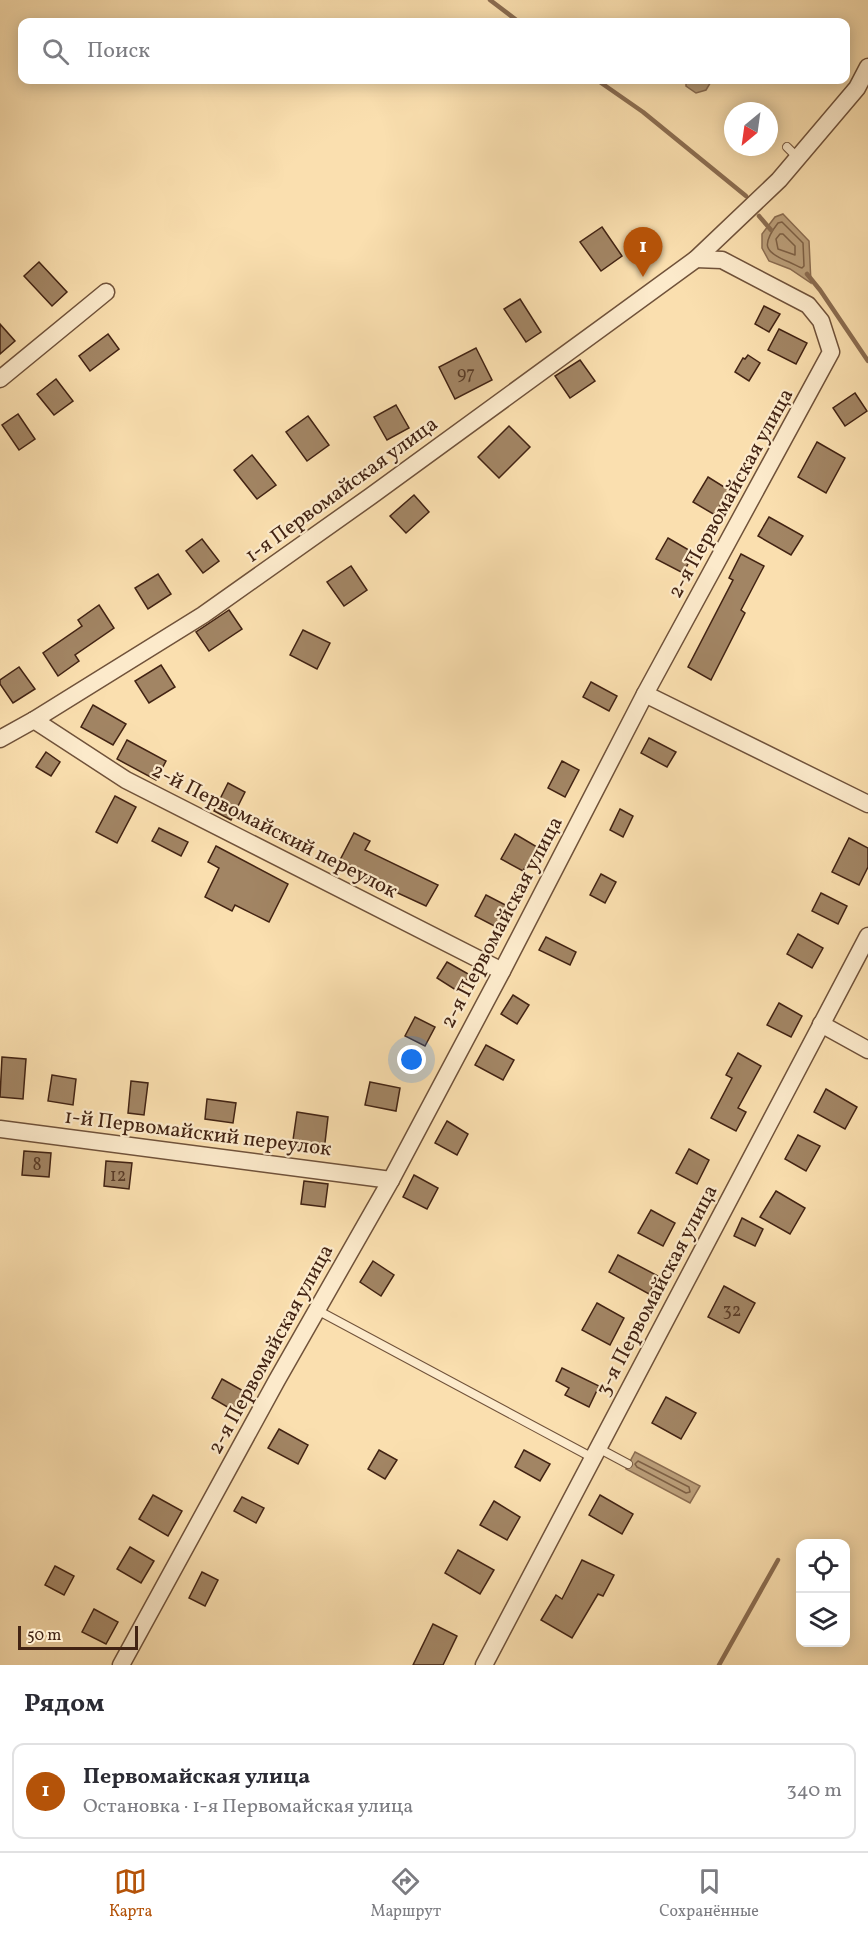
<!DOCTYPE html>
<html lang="ru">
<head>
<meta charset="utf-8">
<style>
	body { margin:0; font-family:Vollkorn,serif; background:#f7f7f7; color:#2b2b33 }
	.controls { position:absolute; right:18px; bottom:18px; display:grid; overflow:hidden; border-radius:12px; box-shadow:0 3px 15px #0003 }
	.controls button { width:54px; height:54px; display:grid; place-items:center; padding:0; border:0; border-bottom:2px solid #e1e1e2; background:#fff; color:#2b2b33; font:30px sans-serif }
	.compass { position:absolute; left:724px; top:102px; width:54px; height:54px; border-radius:50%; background:#fff; box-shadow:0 3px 15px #0003; rotate:209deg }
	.scale { position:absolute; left:18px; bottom:15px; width:120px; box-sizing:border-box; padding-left:6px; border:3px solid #422313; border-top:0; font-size:16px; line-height:21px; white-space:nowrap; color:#422313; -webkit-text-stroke:4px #fceacb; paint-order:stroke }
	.you { position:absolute; left:412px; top:1060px; width:21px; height:21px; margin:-15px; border:4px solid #fff; border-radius:50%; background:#1a73e8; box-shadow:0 0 0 9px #1a73e833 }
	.badge { display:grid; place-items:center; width:39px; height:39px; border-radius:50%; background:#b45309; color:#fff; font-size:20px; font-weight:700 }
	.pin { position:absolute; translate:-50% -50px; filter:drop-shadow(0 2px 3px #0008) }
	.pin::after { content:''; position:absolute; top:32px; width:21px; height:18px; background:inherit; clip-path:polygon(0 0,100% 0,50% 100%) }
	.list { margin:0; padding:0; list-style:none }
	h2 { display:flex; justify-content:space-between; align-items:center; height:78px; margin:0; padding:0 24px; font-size:26px }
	h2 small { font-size:20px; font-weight:400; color:#7c7c81 }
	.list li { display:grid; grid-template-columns:39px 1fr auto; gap:18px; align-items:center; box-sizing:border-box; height:96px; margin:0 12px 12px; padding:0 12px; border:2px solid #e1e1e2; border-radius:12px }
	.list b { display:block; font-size:22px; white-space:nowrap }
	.list p { margin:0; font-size:20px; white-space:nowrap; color:#7c7c81 }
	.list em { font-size:20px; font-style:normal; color:#7c7c81 }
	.icon { flex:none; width:33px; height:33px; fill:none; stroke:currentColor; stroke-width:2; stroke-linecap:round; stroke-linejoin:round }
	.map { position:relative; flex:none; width:868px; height:1665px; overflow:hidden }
	.search { position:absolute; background:#fff; box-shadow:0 3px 15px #0003; left:18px; right:18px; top:18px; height:66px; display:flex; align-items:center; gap:15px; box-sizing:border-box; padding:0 21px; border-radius:12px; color:#7c7c81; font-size:22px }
	.sheet { height:186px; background:#fff }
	nav { display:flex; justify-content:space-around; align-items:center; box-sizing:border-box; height:84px; border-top:2px solid #e1e1e2; background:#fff; font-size:16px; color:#7c7c81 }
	nav a { display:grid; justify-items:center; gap:3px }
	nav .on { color:#b45309 }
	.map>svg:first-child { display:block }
	.water { fill:#bb9f7a; stroke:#8b6d51; stroke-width:1.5 }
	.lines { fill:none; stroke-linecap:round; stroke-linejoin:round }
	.shore { stroke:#7e6146; stroke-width:1.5 }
	.stream { stroke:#8b6d51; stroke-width:4.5 }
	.building { fill:#a28564; stroke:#422313; stroke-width:1.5 }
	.lane-casing { stroke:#70523a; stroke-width:10 }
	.street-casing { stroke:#70523a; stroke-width:19 }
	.lane { stroke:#fceacb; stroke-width:8 }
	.street { stroke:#fceacb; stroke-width:16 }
	.labels { text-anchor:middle; stroke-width:4.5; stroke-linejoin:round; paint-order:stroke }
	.number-label { font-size:18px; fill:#5a3c27 }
	.street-label { font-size:21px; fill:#422313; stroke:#fceacb }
</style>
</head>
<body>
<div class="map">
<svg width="868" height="1665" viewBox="0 0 868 1665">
	<rect width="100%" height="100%" fill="#fadfaf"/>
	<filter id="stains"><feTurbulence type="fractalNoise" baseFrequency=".00333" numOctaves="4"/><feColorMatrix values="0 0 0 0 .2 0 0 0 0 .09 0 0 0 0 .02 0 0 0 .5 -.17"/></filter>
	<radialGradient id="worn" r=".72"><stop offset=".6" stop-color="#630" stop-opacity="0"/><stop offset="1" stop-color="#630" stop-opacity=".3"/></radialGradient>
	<g class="water">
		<path d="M 686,80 L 712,80 L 706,90 L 696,93 L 686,86 Z"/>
		<path d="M 783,214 L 809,241 L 811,283 L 790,269 L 769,261 L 762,248 L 762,234 L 775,217 Z"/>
		<path d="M 635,1452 L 700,1486 L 690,1503 L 626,1469 Z"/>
	</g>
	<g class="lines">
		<g class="shore">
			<path d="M 782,222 L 803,243 L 804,266 L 802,268 C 798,267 794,264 789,262 C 764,252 761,245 778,223 Z"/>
			<path d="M 780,234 L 783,234 L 795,246 L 795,255 L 778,249 L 776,239 Z"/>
			<path d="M 638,1461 L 689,1487 L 690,1492 L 686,1493 L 637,1467 L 635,1464 Z"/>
		</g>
		<g class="stream">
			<path d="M 490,0 L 519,22"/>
			<path d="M 597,80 L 643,112 L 746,196"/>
			<path d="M 759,216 L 771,230"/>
			<path d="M 807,274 L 820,290 L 868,361"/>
			<path d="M 719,1665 L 778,1560"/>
		</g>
	</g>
	<g class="building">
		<path d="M 602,227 L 622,256 L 601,271 L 580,242 Z"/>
		<path d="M 39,262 L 67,292 L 52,306 L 24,276 Z"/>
		<path d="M 520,299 L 541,332 L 526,342 L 504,309 Z"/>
		<path d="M 764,306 L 780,314 L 769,332 L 755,324 Z"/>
		<path d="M 0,324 L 15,341 L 0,354 Z"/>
		<path d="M 779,329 L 807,343 L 796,364 L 768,350 Z"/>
		<path d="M 108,334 L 119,349 L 90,371 L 79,356 Z"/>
		<path d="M 476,348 L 492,380 L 455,399 L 439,367 Z"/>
		<path d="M 748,355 L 760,363 L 749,381 L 735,372 L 743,358 L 745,359 Z"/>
		<path d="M 580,360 L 595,381 L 570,398 L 555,376 Z"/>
		<path d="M 56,379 L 73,401 L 54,415 L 37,394 Z"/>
		<path d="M 855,393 L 867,411 L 845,426 L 833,408 Z"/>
		<path d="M 396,405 L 409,428 L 387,440 L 374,417 Z"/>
		<path d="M 18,414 L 35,439 L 19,450 L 2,425 Z"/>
		<path d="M 308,416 L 329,445 L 307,461 L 286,432 Z"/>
		<path d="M 509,426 L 530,447 L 499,478 L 478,457 Z"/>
		<path d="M 817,442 L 845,458 L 826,493 L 798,477 Z"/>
		<path d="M 252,455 L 276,485 L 257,499 L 234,470 Z"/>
		<path d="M 708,477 L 729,490 L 715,515 L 693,502 Z"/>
		<path d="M 414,495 L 429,512 L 406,533 L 390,516 Z"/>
		<path d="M 769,517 L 803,536 L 791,555 L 758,536 Z"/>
		<path d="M 668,538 L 694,553 L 683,573 L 656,559 Z"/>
		<path d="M 202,539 L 219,561 L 203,573 L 186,551 Z"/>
		<path d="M 741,554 L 764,566 L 741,610 L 745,613 L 711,680 L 688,667 L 733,580 L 729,578 Z"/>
		<path d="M 351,566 L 367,590 L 344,606 L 327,582 Z"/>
		<path d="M 158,574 L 171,594 L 148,609 L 135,588 Z"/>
		<path d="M 99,605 L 114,628 L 75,655 L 79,661 L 58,676 L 43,653 L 82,626 L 78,620 Z"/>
		<path d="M 229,610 L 242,629 L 209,651 L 196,632 Z"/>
		<path d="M 303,630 L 330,643 L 317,669 L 290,655 Z"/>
		<path d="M 161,665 L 175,687 L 149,703 L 135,681 Z"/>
		<path d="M 19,667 L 35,689 L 13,703 L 0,684 L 0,680 Z"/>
		<path d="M 591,682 L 617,696 L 609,711 L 583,697 Z"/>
		<path d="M 93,705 L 126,724 L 113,745 L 81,727 Z"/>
		<path d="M 649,738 L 676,752 L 667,767 L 641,753 Z"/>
		<path d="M 127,740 L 166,761 L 156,780 L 117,759 Z"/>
		<path d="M 46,752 L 60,762 L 51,776 L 36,767 Z"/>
		<path d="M 562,761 L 579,770 L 565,797 L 548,788 Z"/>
		<path d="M 228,783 L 245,792 L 231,820 L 214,811 Z"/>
		<path d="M 115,796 L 136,807 L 117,843 L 96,832 Z"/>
		<path d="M 620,809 L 633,816 L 623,837 L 610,830 Z"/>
		<path d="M 159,828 L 188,842 L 181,856 L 152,841 Z"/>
		<path d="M 354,833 L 370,841 L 365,850 L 438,885 L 426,906 L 365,878 L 367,874 L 340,860 Z"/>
		<path d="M 515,834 L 537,847 L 523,871 L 501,859 Z"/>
		<path d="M 849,838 L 868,848 L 868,867 L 859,885 L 832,872 Z"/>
		<path d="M 216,846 L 288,884 L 269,922 L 235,905 L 232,911 L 205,897 L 219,868 L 208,862 Z"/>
		<path d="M 601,874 L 616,882 L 605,903 L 590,895 Z"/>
		<path d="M 821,893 L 847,906 L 838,924 L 812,911 Z"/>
		<path d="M 486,895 L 513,909 L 502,930 L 475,916 Z"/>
		<path d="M 798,934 L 823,948 L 812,968 L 787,954 Z"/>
		<path d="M 546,937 L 576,952 L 570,965 L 539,950 Z"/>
		<path d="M 447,962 L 470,975 L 459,992 L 437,978 Z"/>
		<path d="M 513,995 L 529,1005 L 517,1024 L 501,1014 Z"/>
		<path d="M 779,1003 L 802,1016 L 791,1037 L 767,1025 Z"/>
		<path d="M 415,1017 L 435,1027 L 425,1046 L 405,1036 Z"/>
		<path d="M 486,1045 L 514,1060 L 503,1080 L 475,1065 Z"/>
		<path d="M 738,1053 L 761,1066 L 738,1108 L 746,1112 L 736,1131 L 711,1118 L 732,1078 L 726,1075 Z"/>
		<path d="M 2,1057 L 26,1059 L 23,1099 L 0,1097 Z"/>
		<path d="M 52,1075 L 76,1079 L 73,1105 L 48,1101 Z"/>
		<path d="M 131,1081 L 148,1083 L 144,1115 L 128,1113 Z"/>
		<path d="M 370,1082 L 400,1088 L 396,1111 L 365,1105 Z"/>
		<path d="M 826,1089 L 857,1107 L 845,1129 L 814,1112 Z"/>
		<path d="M 207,1099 L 236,1103 L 233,1123 L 205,1119 Z"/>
		<path d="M 297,1112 L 328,1117 L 324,1151 L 292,1147 Z"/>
		<path d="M 447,1121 L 468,1134 L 457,1155 L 435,1143 Z"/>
		<path d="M 798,1135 L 820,1146 L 806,1171 L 785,1159 Z"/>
		<path d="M 689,1149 L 709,1160 L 697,1184 L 676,1173 Z"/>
		<path d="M 24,1151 L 51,1153 L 49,1177 L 22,1175 Z"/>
		<path d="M 106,1161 L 132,1163 L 129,1189 L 104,1186 Z"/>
		<path d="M 414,1175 L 438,1188 L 427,1209 L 403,1197 Z"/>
		<path d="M 304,1181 L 328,1184 L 325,1207 L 301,1204 Z"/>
		<path d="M 776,1191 L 805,1208 L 790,1234 L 760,1217 Z"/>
		<path d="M 651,1210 L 675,1223 L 663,1246 L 638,1233 Z"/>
		<path d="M 742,1218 L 763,1229 L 755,1246 L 734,1236 Z"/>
		<path d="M 618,1255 L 658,1276 L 649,1294 L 609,1272 Z"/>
		<path d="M 373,1261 L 394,1275 L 381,1296 L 360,1282 Z"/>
		<path d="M 724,1286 L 755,1303 L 739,1333 L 708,1317 Z"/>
		<path d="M 597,1303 L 624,1318 L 610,1345 L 582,1330 Z"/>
		<path d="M 562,1368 L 599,1386 L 589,1407 L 565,1395 L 569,1388 L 556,1381 Z"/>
		<path d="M 222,1379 L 247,1393 L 236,1412 L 212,1398 Z"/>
		<path d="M 666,1397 L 696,1413 L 681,1439 L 652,1423 Z"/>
		<path d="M 279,1429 L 308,1445 L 298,1464 L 268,1448 Z"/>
		<path d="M 379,1450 L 397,1460 L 385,1479 L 368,1469 Z"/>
		<path d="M 524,1450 L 550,1464 L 540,1481 L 515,1467 Z"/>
		<path d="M 153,1495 L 182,1511 L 168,1536 L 139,1519 Z"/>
		<path d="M 600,1495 L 633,1514 L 622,1534 L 589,1515 Z"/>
		<path d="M 242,1497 L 264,1508 L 256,1523 L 234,1511 Z"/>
		<path d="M 494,1501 L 520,1517 L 507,1540 L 480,1525 Z"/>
		<path d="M 130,1547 L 154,1561 L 141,1583 L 117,1569 Z"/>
		<path d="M 458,1550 L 494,1570 L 480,1594 L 445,1573 Z"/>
		<path d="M 582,1560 L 614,1575 L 603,1596 L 598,1594 L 572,1638 L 541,1620 L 556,1595 L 562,1599 Z"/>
		<path d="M 55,1566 L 74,1576 L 64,1595 L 45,1585 Z"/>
		<path d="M 202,1572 L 218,1580 L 205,1606 L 189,1598 Z"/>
		<path d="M 94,1609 L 118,1622 L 106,1644 L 82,1632 Z"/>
		<path d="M 433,1624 L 457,1636 L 443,1665 L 413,1665 Z"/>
	</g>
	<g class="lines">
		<g class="lane-casing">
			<g id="lane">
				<path d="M 787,147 L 798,158"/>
				<path d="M 317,1310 L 593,1458"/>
				<path d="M 598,1448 L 628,1464"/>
			</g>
		</g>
		<g class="street-casing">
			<g id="street">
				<path d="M 0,379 L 106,292"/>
				<path d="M 645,694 L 868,804"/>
				<path d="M 34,720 L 126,780 L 502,971"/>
				<path d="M 0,739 L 34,720 L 203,615 L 371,496 L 696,259 L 779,180 L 857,88 L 868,67"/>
				<path d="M 821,1024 L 868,1050"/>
				<path d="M 0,1129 L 391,1180"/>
				<path d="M 121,1665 L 277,1380 L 391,1180 L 502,971 L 645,694 L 831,352 L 821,321 L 808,305 L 722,260 L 696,259"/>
				<path d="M 484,1665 L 868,936"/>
			</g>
		</g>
		<use href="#lane" class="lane"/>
		<use href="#street" class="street"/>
	</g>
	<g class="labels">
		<g class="number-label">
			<text x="466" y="379">97</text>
			<text x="37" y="1170">8</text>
			<text x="118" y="1181">12</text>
			<text x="732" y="1316">32</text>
		</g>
		<g class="street-label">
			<text transform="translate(341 489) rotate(-36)" y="7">1-я Первомайская улица</text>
			<text transform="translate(730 493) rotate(-61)" y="7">2-я Первомайская улица</text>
			<text transform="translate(275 830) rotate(27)" y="7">2-й Первомайский переулок</text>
			<text transform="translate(501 922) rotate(-62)" y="7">2-я Первомайская улица</text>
			<text transform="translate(198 1132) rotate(7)" y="7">1-й Первомайский переулок</text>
			<text transform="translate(656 1290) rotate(-62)" y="7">3-я Первомайская улица</text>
			<text transform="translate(270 1349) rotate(-61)" y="7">2-я Первомайская улица</text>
		</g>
	</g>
	<rect width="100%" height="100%" filter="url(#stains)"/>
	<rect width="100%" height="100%" fill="url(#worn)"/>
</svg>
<div class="controls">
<button><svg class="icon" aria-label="locate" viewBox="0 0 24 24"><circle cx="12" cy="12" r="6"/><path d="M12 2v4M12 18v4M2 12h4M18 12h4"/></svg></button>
<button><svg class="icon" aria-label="layers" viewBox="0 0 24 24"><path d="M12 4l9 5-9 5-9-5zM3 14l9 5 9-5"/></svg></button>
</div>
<svg class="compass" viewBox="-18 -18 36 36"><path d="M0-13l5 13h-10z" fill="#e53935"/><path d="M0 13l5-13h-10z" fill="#7c7c81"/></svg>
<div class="scale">50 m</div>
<div class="you"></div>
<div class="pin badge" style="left:643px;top:277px">1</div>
<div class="search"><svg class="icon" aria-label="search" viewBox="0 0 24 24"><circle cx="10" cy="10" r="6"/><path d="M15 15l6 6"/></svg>Поиск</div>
</div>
<section class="sheet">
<h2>Рядом<small></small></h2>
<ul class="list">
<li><span class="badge">1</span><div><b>Первомайская улица</b><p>Остановка · 1-я Первомайская улица</p></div><em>340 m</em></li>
</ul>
</section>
<nav>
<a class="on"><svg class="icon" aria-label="map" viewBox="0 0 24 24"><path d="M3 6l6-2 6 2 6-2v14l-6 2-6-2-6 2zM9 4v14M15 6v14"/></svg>Карта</a>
<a><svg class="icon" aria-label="directions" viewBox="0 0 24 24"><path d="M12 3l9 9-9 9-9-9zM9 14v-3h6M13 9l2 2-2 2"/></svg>Маршрут</a>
<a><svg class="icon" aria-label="saved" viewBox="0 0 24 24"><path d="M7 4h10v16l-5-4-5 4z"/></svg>Сохранённые</a>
</nav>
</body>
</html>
